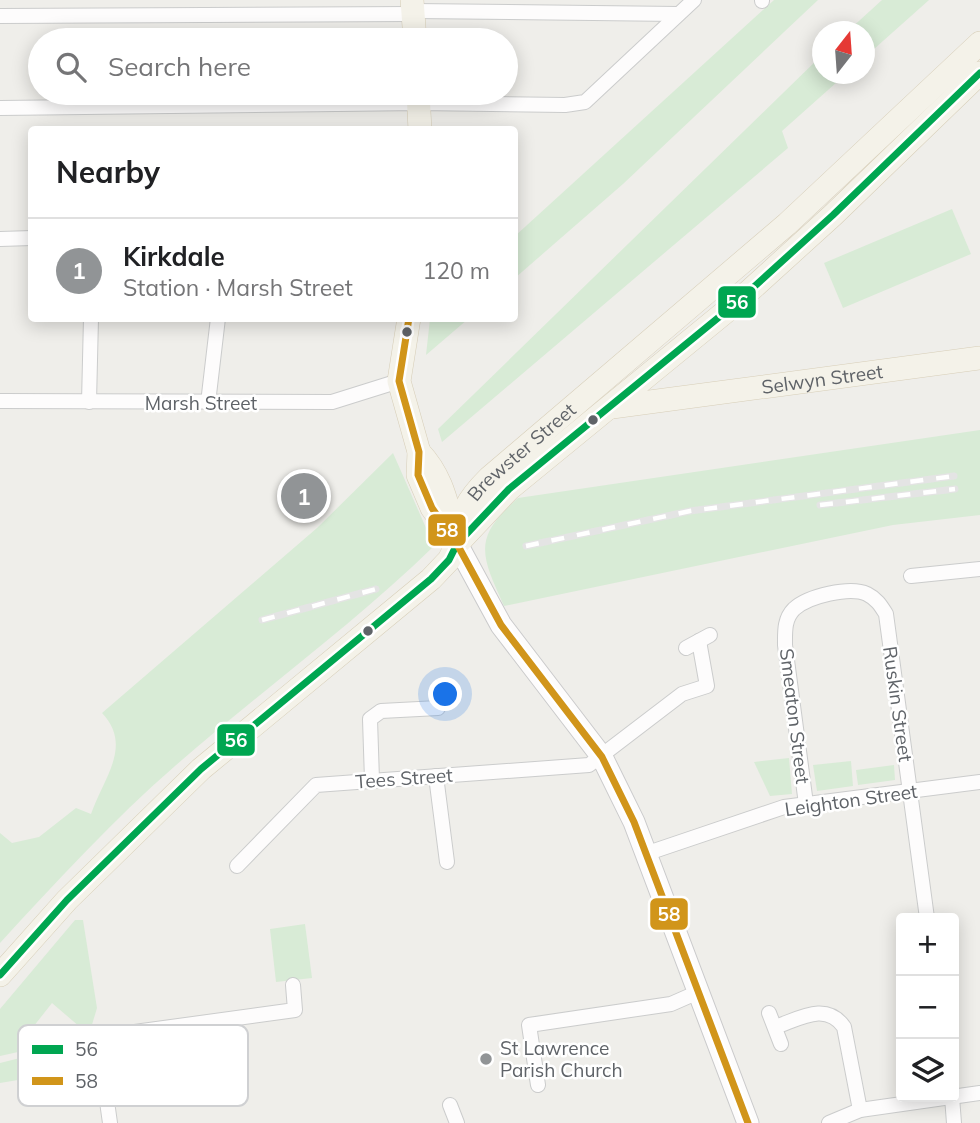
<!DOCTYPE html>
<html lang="en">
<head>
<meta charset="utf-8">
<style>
	body { margin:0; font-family:Mulish,sans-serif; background:#f6f6f6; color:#202124 }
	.controls { position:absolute; right:21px; bottom:21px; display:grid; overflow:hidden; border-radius:7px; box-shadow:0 4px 18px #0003 }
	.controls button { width:63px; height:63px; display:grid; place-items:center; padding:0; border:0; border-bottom:2px solid #e0e0e0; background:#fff; color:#202124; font:35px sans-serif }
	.compass { position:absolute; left:812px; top:21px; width:63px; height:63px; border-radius:50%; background:#fff; box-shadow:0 4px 18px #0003; rotate:17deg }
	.you { position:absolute; left:446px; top:695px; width:24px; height:24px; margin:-18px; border:5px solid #fff; border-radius:50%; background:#1a73e8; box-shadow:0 0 0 10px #1a73e833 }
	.badge { display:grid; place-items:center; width:46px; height:46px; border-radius:50%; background:#919496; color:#fff; font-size:23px; font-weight:700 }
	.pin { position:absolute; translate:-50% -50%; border:4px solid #fff; box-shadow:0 2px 7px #0006 }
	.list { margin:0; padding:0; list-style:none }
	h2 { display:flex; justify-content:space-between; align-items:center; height:91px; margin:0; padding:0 28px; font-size:30px }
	h2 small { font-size:23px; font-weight:400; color:#757577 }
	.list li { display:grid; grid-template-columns:46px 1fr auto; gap:21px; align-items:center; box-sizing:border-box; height:105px; padding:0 28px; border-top:2px solid #e0e0e0 }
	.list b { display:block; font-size:26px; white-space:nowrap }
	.list p { margin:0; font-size:23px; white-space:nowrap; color:#757577 }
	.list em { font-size:23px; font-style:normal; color:#757577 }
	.icon { flex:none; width:38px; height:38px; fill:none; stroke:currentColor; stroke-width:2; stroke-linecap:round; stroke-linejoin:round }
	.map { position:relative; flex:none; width:980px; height:1123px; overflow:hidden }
	.search { position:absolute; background:#fff; box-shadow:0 4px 18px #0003; left:28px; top:28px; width:490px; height:77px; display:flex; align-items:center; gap:18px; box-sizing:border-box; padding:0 24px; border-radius:38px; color:#757577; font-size:26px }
	.panel { position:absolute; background:#fff; box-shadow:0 4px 18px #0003; left:28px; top:126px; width:490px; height:196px; border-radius:7px }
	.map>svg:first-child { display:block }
	.green { fill:#d8ebd6 }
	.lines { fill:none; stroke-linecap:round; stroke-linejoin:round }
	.street-casing { stroke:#cbcccc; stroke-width:16 }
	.secondary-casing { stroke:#cacacb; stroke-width:23 }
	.primary-casing { stroke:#d7ceb8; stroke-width:24 }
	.street { stroke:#fdfcfc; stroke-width:14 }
	.secondary { stroke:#fdfcfc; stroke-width:21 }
	.primary { stroke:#f4f2e9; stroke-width:23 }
	.rail-casing { stroke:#e4e4e4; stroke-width:7 }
	.rail { stroke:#fff; stroke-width:4.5; stroke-dasharray:13; stroke-linecap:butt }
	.bus-1-casing { stroke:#fff; stroke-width:12 }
	.bus-2-casing { stroke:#fff; stroke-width:12 }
	.bus-1 { stroke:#00a651; stroke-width:7 }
	.bus-2 { stroke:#d1951a; stroke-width:7 }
	.bus-dot { fill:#5f6368; stroke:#fff; stroke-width:2.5 }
	.poi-dot { fill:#919496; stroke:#fff; stroke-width:2.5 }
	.labels { text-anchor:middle; stroke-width:5; stroke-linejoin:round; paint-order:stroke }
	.street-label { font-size:19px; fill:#5f6368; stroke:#fff }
	.poi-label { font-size:19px; fill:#5f6368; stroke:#fff; text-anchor:start }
	.key { fill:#fff; stroke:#cfd0d2; stroke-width:2 }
	.key-label { font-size:19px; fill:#5f6368 }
	.line-badge { stroke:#fff; stroke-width:2.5 }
	.badge-label { font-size:19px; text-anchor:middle; font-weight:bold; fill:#fff }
</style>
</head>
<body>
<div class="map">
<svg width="980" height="1123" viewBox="0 0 980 1123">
	<rect width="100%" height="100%" fill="#efeeea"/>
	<g class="green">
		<path d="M 774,0 L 818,0 L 623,184 L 515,278 L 515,236 Z"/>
		<path d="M 882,0 L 929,0 L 865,57 L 864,32 L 848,31 Z"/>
		<path d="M 822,55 L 822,74 L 846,74 L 782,131 L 788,148 L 442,442 L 438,429 Z"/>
		<path d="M 952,209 L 971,254 L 843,308 L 824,263 Z"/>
		<path d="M 430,319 L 430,318 L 468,319 L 426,355 Z"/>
		<path d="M 980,430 L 980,515 L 893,525 L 504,606 C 481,555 472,538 518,498 Z"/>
		<path d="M 393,453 L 434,546 C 353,625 261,691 175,766 C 113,820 56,882 0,943 L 0,833 L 12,843 L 39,837 L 76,808 L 91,814 C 104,777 133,746 102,713 L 317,528 Z"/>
		<path d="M 789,758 L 792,794 L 770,796 L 754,762 Z"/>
		<path d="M 851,761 L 853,786 L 817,791 L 813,765 Z"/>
		<path d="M 894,765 L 895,780 L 858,785 L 856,770 Z"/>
		<path d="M 75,920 L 83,920 L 97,1008 L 91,1028 L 80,1027 L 52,1003 L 26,1036 L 37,1045 L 36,1048 L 0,1056 L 0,1009 Z"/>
		<path d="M 305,924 L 312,978 L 276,982 L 270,929 Z"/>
		<path d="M 44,1052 L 48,1075 L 0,1083 L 0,1063 Z"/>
	</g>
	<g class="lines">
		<g class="street-casing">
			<g id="street">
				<path d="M 762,0 L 762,1"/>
				<path d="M 413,11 L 678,14"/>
				<path d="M 0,16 L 413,14"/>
				<path d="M 0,108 L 419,103 L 565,105 L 585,102 L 694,0"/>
				<path d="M 0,239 L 32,238"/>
				<path d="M 0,401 L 332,402 L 399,381"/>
				<path d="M 89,402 L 91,318"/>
				<path d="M 208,403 L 218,318"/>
				<path d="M 911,576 L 980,569"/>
				<path d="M 686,648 L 710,635"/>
				<path d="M 436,776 L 447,862"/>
				<path d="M 372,780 L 370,719 L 381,711 L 438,708"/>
				<path d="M 806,804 L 785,645 C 785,632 784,619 794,609 C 808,596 850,586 867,594 C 877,599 881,606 886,614 L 927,918"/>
				<path d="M 645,854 L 784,807 L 980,782"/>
				<path d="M 237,866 L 316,785 L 589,765 L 682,694 L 707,686 L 699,641"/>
				<path d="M 769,1013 L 781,1044"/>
				<path d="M 775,1027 C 799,1019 826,1001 844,1027 L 860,1110"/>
				<path d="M 538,1085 L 529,1025 L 671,1004 L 696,993"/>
				<path d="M 952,1097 L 954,1123"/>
				<path d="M 450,1105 L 457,1123"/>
				<path d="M 110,1123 L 98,1037 L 295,1010 L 293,985"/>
				<path d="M 829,1123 L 860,1110 L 980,1093"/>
			</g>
		</g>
		<g class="secondary-casing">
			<path id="secondary" d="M 457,544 L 501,625 L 602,757 L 634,822 L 748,1123"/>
		</g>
		<g class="primary-casing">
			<g id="primary">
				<path d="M 412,0 L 415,40"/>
				<path d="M 418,93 L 420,130"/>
				<path d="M 409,318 L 399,381 L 419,452 L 418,475 L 432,508 L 457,544"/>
				<path id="s1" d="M 612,407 L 980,358"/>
				<path d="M 419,452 C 441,475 446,500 454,530"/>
				<path id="s2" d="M 457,544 C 462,511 465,502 489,478 L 787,224 L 980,43"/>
				<path d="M 0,975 L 67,900 L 201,769 L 431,579 L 449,560 L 457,544 L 509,489 L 735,304 L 833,215 L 980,73"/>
			</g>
		</g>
		<use href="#street" class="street"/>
		<use href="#secondary" class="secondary"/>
		<use href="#primary" class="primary"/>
		<g class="rail-casing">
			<g id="rail">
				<path d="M 820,505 L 955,489"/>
				<path d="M 526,546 L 690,511 L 954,476"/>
				<path d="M 262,620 L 376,589"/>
			</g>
		</g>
		<use href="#rail" class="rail"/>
		<g class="bus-1-casing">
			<path id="bus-1" d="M 0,975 L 67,900 L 201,769 L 431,579 L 449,560 L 457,544 L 509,489 L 735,304 L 833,215 L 980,73"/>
		</g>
		<g class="bus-2-casing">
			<path id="bus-2" d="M 409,318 L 399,381 L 419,452 L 418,475 L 432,508 L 457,544 L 501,625 L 602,757 L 634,822 L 748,1123"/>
		</g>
		<use href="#bus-1" class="bus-1"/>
		<use href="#bus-2" class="bus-2"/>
	</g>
	<g class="bus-dot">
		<circle cx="407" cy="332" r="6"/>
		<circle cx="593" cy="420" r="6"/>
		<circle cx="368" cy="631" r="6"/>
	</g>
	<circle class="poi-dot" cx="486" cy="1059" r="7"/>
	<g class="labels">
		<g class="street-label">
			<text dy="7" stroke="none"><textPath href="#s1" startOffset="212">Selwyn Street</textPath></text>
			<text x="201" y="410">Marsh Street</text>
			<text dy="7" stroke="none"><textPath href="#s2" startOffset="117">Brewster Street</textPath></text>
			<text transform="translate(898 704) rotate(82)" y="7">Ruskin Street</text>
			<text transform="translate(795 716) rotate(83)" y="7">Smeaton Street</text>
			<text transform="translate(404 778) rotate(-4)" y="7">Tees Street</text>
			<text transform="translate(851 800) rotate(-8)" y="7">Leighton Street</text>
		</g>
		<g class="poi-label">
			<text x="500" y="1055">St Lawrence<tspan x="500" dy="22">Parish Church</tspan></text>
		</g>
	</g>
	<rect x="18" y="1025" width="230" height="81" rx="10" class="key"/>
	<rect x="32" y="1045" width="31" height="9" fill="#00a651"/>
	<rect x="32" y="1077" width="31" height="8" fill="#d1951a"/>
	<g class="key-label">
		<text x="75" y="1056">56</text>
		<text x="75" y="1088">58</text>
	</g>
	<g class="line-badge">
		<rect x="717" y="285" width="40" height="34" rx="7" fill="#00a651"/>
		<rect x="427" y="513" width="40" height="34" rx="7" fill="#d1951a"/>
		<rect x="216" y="723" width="40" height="34" rx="7" fill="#00a651"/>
		<rect x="649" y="897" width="40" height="34" rx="7" fill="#d1951a"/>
	</g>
	<g class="badge-label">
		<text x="737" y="309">56</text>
		<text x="447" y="537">58</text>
		<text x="236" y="747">56</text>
		<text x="669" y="921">58</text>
	</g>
</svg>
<div class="controls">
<button>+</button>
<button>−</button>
<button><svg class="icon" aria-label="layers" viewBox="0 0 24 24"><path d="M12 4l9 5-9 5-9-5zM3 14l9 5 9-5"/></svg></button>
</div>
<svg class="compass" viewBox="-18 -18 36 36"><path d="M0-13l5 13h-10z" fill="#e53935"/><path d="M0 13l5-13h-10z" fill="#757577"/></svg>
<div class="you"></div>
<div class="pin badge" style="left:304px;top:496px">1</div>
<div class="search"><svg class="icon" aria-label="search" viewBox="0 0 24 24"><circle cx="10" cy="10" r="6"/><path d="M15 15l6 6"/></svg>Search here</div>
<section class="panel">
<h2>Nearby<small></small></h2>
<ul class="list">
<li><span class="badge">1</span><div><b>Kirkdale</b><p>Station · Marsh Street</p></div><em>120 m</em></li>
</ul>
</section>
</div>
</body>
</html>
